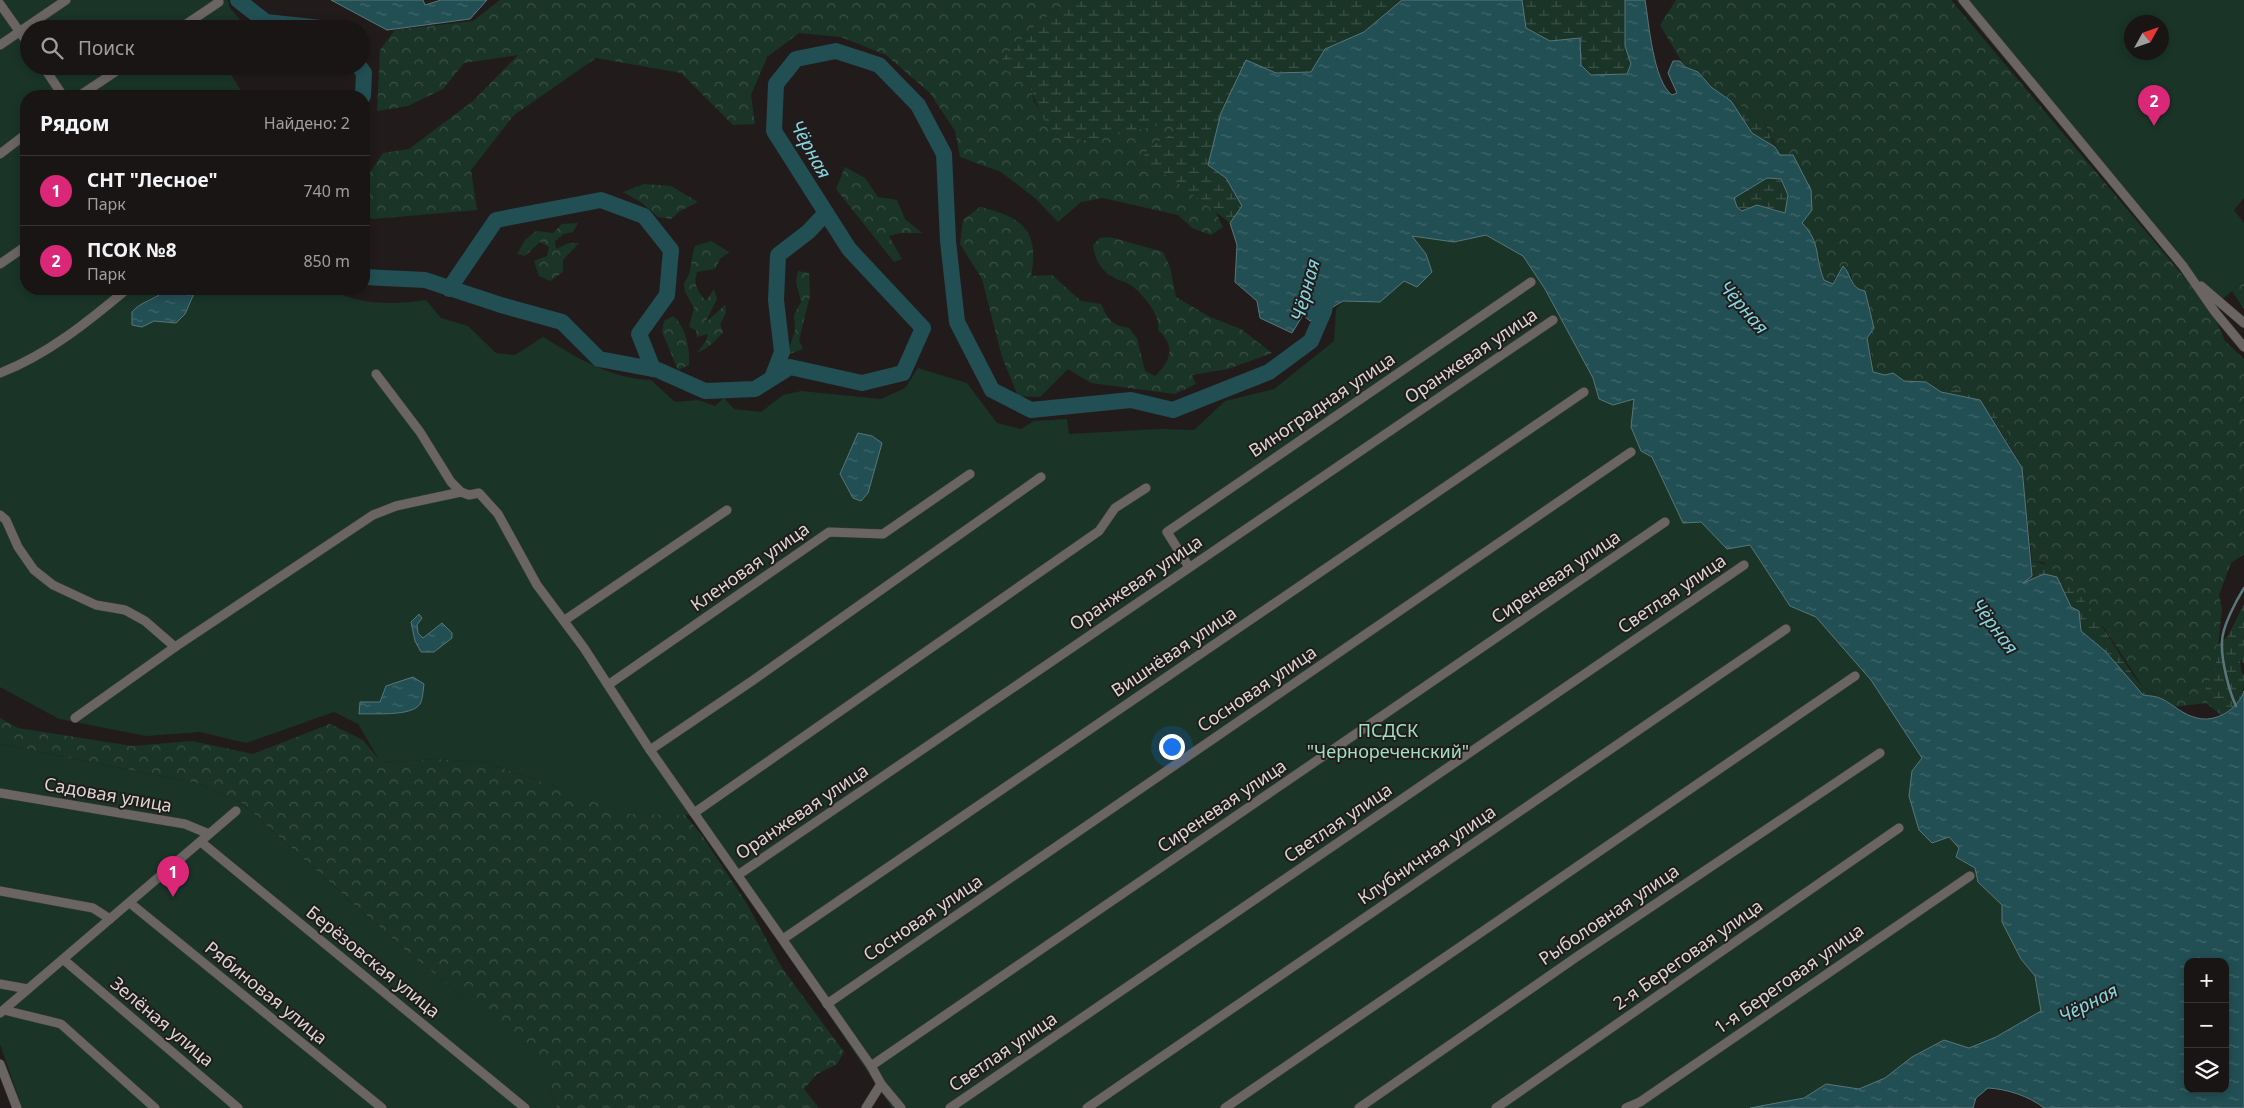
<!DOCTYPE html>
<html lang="ru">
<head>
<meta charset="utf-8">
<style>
	body { margin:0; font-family:"Noto Sans",sans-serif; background:#221e1d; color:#f1f3f6 }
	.controls { position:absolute; right:15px; bottom:15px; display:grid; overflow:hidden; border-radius:10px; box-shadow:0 2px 8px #0003 }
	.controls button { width:45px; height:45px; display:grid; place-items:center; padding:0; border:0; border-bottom:1px solid #373434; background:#191514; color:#f1f3f6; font:25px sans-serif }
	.compass { position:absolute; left:2124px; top:15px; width:45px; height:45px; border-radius:50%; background:#191514; box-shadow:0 2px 8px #0003; rotate:50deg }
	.you { position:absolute; left:1171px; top:746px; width:18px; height:18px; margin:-12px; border:4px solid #fff; border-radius:50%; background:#1a73e8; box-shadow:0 0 0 8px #1a73e833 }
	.badge { display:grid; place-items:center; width:32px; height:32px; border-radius:50%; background:#db2777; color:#fff; font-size:16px; font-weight:700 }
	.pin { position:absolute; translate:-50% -41px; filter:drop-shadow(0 1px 2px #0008) }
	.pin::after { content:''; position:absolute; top:26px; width:18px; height:15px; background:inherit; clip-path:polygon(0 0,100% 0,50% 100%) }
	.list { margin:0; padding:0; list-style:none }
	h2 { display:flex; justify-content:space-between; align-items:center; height:65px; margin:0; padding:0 20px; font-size:21px }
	h2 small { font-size:16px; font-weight:400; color:#9f9fa0 }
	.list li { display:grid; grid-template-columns:32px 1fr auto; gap:15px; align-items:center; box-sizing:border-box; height:70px; padding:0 20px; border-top:1px solid #373434 }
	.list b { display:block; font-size:19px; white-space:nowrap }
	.list p { margin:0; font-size:16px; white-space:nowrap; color:#9f9fa0 }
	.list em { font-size:16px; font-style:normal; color:#9f9fa0 }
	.icon { flex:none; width:28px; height:28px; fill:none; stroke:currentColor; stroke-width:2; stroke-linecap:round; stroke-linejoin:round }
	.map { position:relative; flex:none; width:2244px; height:1108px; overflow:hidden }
	.search { position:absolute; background:#191514; box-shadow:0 2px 8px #0003; left:20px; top:20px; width:350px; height:55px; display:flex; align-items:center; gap:12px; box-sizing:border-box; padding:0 18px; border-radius:28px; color:#9f9fa0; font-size:19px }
	.panel { position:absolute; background:#191514; box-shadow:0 2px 8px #0003; left:20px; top:90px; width:350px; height:205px; border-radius:20px }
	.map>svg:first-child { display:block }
	.forest { fill:url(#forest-crowns) }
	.wetland { fill:url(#wetland-marsh) }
	.green { fill:#1a3428; fill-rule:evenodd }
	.water { fill:url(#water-ripples); stroke:#59777a; fill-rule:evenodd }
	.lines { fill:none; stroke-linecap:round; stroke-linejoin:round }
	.stream { stroke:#59777a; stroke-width:2.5 }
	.river { stroke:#224f54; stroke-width:16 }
	.minor-casing { stroke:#3b3837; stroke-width:10 }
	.minor { stroke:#6a6563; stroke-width:9 }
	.labels { text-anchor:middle; stroke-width:4; stroke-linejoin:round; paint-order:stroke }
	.street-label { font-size:18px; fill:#d8d5d4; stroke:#211c1b }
	.park-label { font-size:18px; fill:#9ee0c1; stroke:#211c1b }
	.water-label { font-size:19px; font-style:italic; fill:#85d5df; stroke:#211c1b }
</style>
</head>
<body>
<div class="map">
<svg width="2244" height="1108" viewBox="0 0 2244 1108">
	<defs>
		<pattern id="forest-crowns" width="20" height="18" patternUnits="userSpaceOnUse" patternTransform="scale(1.25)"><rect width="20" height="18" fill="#1a3428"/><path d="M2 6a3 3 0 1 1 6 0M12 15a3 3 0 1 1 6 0" fill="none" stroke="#3b5046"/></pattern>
		<pattern id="wetland-marsh" width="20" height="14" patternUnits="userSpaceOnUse" patternTransform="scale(1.25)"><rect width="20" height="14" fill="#1a3428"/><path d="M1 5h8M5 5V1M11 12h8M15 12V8" fill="none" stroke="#3b5046"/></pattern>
		<pattern id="water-ripples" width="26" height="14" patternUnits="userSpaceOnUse" patternTransform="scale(1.25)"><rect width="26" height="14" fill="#224f54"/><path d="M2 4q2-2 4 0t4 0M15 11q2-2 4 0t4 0" fill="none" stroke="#41676c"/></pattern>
	</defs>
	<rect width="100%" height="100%" fill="#211c1b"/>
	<g class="forest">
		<path d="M 500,0 L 1069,0 L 1035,26 L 998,64 L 1030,85 L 1034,102 L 1050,126 L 1083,140 L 1177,121 L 1175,132 L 1150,147 L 1138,163 L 1167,175 L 1214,209 L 1223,227 L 1211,235 L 1192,228 L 1178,215 L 1103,198 L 1081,202 L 1058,222 L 1035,198 L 1001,172 L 960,157 L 955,131 L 930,93 L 886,55 L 841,37 L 799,33 L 767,57 L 751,95 L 755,124 L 733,125 L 681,73 L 596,58 L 514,115 L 471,170 L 477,210 L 373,219 L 364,213 L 364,181 L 383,153 L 409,149 L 473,101 L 518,55 L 464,63 L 443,89 L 408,106 L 377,111 L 380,50 L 395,30 L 473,21 Z"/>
		<path d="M 1676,0 L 1951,0 L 2211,309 L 2225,341 L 2244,359 L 2244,554 L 2231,563 L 2219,595 L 2222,608 L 2216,668 L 2206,688 L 2206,703 L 2174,707 L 2142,686 L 2105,629 L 2043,562 L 2032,561 L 2022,468 L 2010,446 L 2007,431 L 1981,395 L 1926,382 L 1904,382 L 1893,373 L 1885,375 L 1873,372 L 1872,357 L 1867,338 L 1874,328 L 1865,291 C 1853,290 1852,284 1851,274 L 1835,277 L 1833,284 L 1825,281 L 1819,269 L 1820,258 L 1802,223 L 1780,155 L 1762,118 L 1731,101 L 1711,87 L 1698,72 L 1685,67 L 1660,25 Z"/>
		<path d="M 845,167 L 865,178 L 878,197 L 897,200 L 905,219 L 922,233 L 901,233 L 889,236 L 902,259 L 894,262 L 836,189 Z"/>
		<path d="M 644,184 L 671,186 L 698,202 L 680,211 L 671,219 L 658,217 L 642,203 L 623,192 Z"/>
		<path d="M 980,207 C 1022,217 1040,230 1031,276 L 1052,275 L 1081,301 L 1101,304 C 1108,319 1112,326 1129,328 L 1137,338 L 1145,371 L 1155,376 C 1171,361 1176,346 1158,330 C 1161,314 1142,294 1131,285 C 1126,281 1118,281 1113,277 C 1101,271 1094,258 1093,245 L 1100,238 L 1110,237 L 1163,252 L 1170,267 L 1176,297 L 1210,317 L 1241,329 L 1272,353 L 1228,369 L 1192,375 L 1196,384 L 1175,394 L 1091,383 L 1068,369 L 1040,397 L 1018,396 L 1002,357 L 982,279 L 960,244 L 963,220 Z"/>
		<path d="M 578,223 L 573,232 L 564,234 L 555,241 L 556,249 L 569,243 L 579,243 L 563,260 L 563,272 L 550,281 L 539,276 L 534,261 L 547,256 L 549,247 L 540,242 L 525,256 L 517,254 L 525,240 L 536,231 L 553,233 L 562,224 Z"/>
		<path d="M 711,241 L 729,252 L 720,259 L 715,269 L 697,272 C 693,284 697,291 706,301 L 714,289 L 717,299 L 705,323 L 725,305 L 726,313 L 720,324 L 723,332 C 715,342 708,348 697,353 L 706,341 L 708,334 L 697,337 L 696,330 L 689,327 L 694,308 L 685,292 L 684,283 C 693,272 690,259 695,246 Z"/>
		<path d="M 798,271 L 809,273 L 810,296 L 799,340 L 803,349 L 787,355 L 795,330 L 794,315 L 801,302 L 796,281 Z"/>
		<path d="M 2244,281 L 2244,309 L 2232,291 Z"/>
		<path d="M 673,316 C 686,327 690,349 689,365 L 678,370 L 662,332 L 664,321 Z"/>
		<path d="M 0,718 L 18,728 L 132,746 L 192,741 L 253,754 L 330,724 L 363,740 L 382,763 L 438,759 L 487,763 L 554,786 L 656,813 L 684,814 L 701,834 L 747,904 L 782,968 L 844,1052 L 837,1064 L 817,1074 L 804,1089 L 819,1108 L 557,1108 L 548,1089 L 558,1073 L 407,952 L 240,802 L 196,783 L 0,744 Z"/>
	</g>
	<g class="wetland">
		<path d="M 1069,0 L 1402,0 L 1364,32 L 1325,49 L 1311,72 L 1276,73 L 1247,61 L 1226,178 L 1243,206 L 1230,223 L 1167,175 L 1138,163 L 1150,147 L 1175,132 L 1177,121 C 1151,126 1088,145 1065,138 C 1046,132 1035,103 1030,85 L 997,64 L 1035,26 Z"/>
		<path d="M 1522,0 L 1625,0 L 1625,46 L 1631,64 L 1627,74 L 1591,75 L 1581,65 L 1580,38 L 1550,41 L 1526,28 Z"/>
		<path d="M 1731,101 L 1762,118 L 1775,147 L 1752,133 Z"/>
		<path d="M 1767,178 L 1781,179 L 1788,195 L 1785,213 L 1776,209 L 1742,211 L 1737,207 L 1734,198 Z"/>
		<path d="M 1926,382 L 1981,395 L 2007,431 L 2010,446 L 1980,400 L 1941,392 Z"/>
		<path d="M 2032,561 C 2076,566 2114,652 2141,685 C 2146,690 2154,694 2160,698 L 2143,695 L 2092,639 L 2081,631 L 2079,611 L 2071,607 L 2066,595 L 2021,585 L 2032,576 Z"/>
		<path d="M 2244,604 L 2244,663 L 2240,660 L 2241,672 L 2244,675 C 2244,698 2241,703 2221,715 L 2206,703 L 2206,688 L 2216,668 L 2216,647 L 2228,636 Z"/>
	</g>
	<g class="green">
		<path d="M 0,0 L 228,0 L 230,8 L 248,29 L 29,29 L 29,66 L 226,66 L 244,96 L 26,96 L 26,289 L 328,289 C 360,305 391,305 426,300 L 441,318 L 468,326 L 496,353 L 515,355 L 543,337 C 576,357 611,379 651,380 L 675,402 L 698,400 L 715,406 L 724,398 L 734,409 L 761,412 L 783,395 L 801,391 L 881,399 L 905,388 L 918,368 L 967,383 L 997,423 L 1021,429 L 1034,421 L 1067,419 L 1069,434 L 1160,429 L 1194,430 L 1225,401 L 1274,389 L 1334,341 L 1336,309 L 1343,301 L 1379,302 L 1426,254 L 1411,235 L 1454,242 L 1486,235 L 1523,256 L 1545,289 L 1593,378 L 1599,399 L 1634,399 L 1641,451 L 1652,457 L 1683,523 L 1701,522 L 1727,549 L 1750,545 L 1790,606 L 1816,617 L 1872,680 L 1922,758 L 1912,772 L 1949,837 L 1959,848 L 1956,857 L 1975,868 L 1978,882 L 2002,905 L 2002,922 L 2021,959 L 2035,976 L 2041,1011 L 1996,1037 L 1969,1048 L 1944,1040 L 1912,1057 L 1885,1078 L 1859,1089 L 1826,1084 L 1804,1098 L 1750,1108 L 892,1108 L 694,815 L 624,814 L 554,786 L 487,763 L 438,759 L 381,763 L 358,724 L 334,712 L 246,743 L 200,732 L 146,736 L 59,719 L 0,687 Z"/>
		<path d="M 1956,0 L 2244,0 L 2244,198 L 2234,210 L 2244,223 L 2244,281 L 2217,304 L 2002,56 ZM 2132,22 L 2162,22 L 2162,52 L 2132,52 Z"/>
		<path d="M 0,744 L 196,783 L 240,802 L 407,952 L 559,1073 L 548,1089 L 557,1108 L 22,1108 L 0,1044 Z"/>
	</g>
	<g class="water">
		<path d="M 331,0 L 423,0 L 425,5 L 441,0 L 487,0 L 470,19 L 387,30 Z"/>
		<path d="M 1402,0 L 1522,0 L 1526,28 L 1550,41 L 1580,38 L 1581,65 L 1591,75 L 1627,74 L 1631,64 L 1625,46 L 1625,0 L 1645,0 C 1649,23 1653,81 1672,95 L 1677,93 L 1668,73 L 1673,61 L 1680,61 L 1685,67 L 1698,72 L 1711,87 L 1731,101 L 1752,133 L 1775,147 L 1780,155 L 1793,155 L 1811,190 L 1812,210 L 1802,223 C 1821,242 1815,259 1824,280 L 1833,284 L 1843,266 C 1852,275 1850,289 1865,291 L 1874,328 L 1867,338 L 1873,372 L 1885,375 L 1893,373 L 1904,381 L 1926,382 L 1941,392 L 1980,400 L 2022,468 L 2032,576 L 2023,583 L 2044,574 L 2057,577 L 2071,607 L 2079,611 L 2081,631 L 2105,651 L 2143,695 C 2149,696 2157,696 2162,699 C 2174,705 2183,715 2197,718 C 2216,723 2238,709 2244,691 L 2244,1108 L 2044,1108 C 2029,1096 2007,1089 1988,1088 L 1976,1098 L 1973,1108 L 1750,1108 L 1804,1098 L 1826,1084 L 1859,1089 L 1885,1078 L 1912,1057 L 1944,1040 L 1969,1048 L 1996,1037 L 2041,1011 L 2035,976 L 2021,959 L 2002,922 L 2002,905 L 1978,882 L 1975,868 L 1956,857 L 1959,848 L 1949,837 L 1932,843 L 1919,830 L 1909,796 L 1912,771 L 1922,758 L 1871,680 L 1816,617 L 1790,606 L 1750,545 L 1727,549 L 1701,522 L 1683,523 L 1652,457 L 1641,451 L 1631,427 L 1634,399 L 1613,405 L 1599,399 L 1593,378 L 1545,289 L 1523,256 L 1486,235 L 1454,242 L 1412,236 L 1426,254 L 1432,272 L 1417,287 L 1404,281 L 1380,302 L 1343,301 L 1310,321 L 1303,315 L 1292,333 L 1260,318 L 1257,301 L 1235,282 L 1237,245 L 1230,223 L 1242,206 L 1226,178 L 1208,165 L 1221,113 L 1246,60 L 1276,73 L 1311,72 L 1325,49 L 1364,32 ZM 1767,178 L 1781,179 L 1788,195 L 1785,213 L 1757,205 L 1742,211 L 1737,207 L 1734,198 ZM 2188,962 L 2225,962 L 2225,1089 L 2188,1089 Z"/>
		<path d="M 166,289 L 196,289 L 185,314 L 176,323 L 154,321 L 142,327 L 132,325 L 132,312 C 141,301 156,300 166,289 Z"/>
		<path d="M 858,433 L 872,436 L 882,443 L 868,493 L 861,501 L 853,498 L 840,474 Z"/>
		<path d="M 419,614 L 422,618 L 417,625 L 418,633 L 423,638 L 442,623 L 452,633 L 452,638 L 434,652 L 421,652 L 415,641 L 411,622 Z"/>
		<path d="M 413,677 L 424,684 C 423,690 423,699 420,704 C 411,717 374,713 359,714 L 360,702 L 380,702 L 386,686 Z"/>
	</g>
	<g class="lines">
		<path class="stream" d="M 2236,706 C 2229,691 2221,660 2222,642 C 2222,627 2236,601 2244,588"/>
		<g class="river">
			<path d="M 238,0 L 266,22 L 330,29"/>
			<path d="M 359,66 L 364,73 L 363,96"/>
			<path d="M 364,277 L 425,280 L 501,305 L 562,322 L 599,359 L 658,370 L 705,391 L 755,389 L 790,367 L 862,383 L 903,373 L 923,328 L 849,249 L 774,131 L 776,84 L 796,59 L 836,51 L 879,65 L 918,105 L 944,154 L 948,241 L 957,322 L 992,390 L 1031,410 L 1131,400 L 1173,410 L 1269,372 L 1311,341 L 1324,311 L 1328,291"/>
			<path d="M 449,289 L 496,220 L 601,200 L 644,216 L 671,250 L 667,295 L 639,334 L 653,369"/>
			<path d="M 772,378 L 782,352 L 776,300 L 778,255 L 808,232 L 826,213"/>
		</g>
		<g class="minor-casing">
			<g id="minor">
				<path d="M 1963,0 L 2183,266 L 2215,312 L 2244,347"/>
				<path d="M 0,4 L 29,45"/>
				<path d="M 179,29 L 219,2"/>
				<path d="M 0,45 L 66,0"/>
				<path d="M 43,66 L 63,96"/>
				<path d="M 79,96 L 124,66"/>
				<path d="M 0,154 L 26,134"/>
				<path d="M 0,264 L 26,246"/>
				<path d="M 2201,286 L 2244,323"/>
				<path d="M 0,373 C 47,355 89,321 127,289"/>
				<path d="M 376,374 L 420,432 L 451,482 L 461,492 L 469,495 L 479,493 L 498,514 L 537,585 L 584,648 L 650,750 L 871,1066 L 881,1084 L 901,1108"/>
				<path d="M 0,515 L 6,520 L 18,547 L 34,570 L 53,585 L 96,605 L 125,610 L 145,621 L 175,647"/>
				<path d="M 1189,567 L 1167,532 L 1531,282"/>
				<path d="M 565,620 L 727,510"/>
				<path d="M 608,685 L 829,532 L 883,534 L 970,474"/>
				<path d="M 75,718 L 175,647 L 373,515 L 396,506 L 461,492"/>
				<path d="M 650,750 L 752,681 L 1041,477"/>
				<path d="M 0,793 L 185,824 L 209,834"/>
				<path d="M 694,813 L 1099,531 L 1115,508 L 1146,488"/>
				<path d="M 201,842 L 525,1108"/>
				<path d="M 738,875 L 1553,320"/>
				<path d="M 0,891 L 93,908 L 110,919"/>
				<path d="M 130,903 L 382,1108"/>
				<path d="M 783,939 L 1584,392"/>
				<path d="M 64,960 L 238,1108"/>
				<path d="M 0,984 L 28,989"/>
				<path d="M 827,1004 L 1631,452"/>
				<path d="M 4,1010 L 61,1024 L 155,1108"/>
				<path d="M 0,1013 L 236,811"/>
				<path d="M 0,1064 L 17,1108"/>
				<path d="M 871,1066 L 1665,522"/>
				<path d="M 866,1108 L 881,1084"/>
				<path d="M 950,1108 L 1744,565"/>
				<path d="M 1087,1108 L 1786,629"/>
				<path d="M 1225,1108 L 1855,676"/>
				<path d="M 1359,1108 L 1575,958 L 1880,753"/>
				<path d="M 1496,1108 L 1899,828"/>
				<path d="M 1626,1108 L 1640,1102 L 1970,876"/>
			</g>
		</g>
		<use href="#minor" class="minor"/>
	</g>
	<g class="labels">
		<g class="street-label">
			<text transform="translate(1471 356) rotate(-34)" y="6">Оранжевая улица</text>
			<text transform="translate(1322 405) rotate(-34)" y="6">Виноградная улица</text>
			<text transform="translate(750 567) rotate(-35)" y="6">Кленовая улица</text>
			<text transform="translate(1556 577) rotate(-34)" y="6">Сиреневая улица</text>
			<text transform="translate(1136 583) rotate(-34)" y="6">Оранжевая улица</text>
			<text transform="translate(1672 594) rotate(-34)" y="6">Светлая улица</text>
			<text transform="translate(1174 652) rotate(-34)" y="6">Вишнёвая улица</text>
			<text transform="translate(1257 689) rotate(-34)" y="6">Сосновая улица</text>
			<text transform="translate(108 795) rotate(10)" y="6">Садовая улица</text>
			<text transform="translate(1222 806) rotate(-34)" y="6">Сиреневая улица</text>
			<text transform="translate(802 812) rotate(-34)" y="6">Оранжевая улица</text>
			<text transform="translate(1338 823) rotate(-34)" y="6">Светлая улица</text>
			<text transform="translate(1427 855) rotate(-34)" y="6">Клубничная улица</text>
			<text transform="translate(1609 915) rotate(-34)" y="6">Рыболовная улица</text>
			<text transform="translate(923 918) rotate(-34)" y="6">Сосновая улица</text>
			<text transform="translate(1688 955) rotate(-35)" y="6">2-я Береговая улица</text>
			<text transform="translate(373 962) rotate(39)" y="6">Берёзовская улица</text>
			<text transform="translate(1789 979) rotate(-35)" y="6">1-я Береговая улица</text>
			<text transform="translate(266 993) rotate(39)" y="6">Рябиновая улица</text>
			<text transform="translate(162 1022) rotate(40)" y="6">Зелёная улица</text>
			<text transform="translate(1003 1052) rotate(-34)" y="6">Светлая улица</text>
		</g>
		<g class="park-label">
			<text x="1388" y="737">ПСДСК<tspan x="1388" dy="21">"Чернореченский"</tspan></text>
		</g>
		<g class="water-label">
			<text transform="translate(811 149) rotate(61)" y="7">Чёрная</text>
			<text transform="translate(1305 290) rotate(-75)" y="7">Чёрная</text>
			<text transform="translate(1744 307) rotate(49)" y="7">Чёрная</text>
			<text transform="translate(1995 626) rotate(53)" y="7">Чёрная</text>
			<text transform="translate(2088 1003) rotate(-27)" y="7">Чёрная</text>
		</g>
	</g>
</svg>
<div class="controls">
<button>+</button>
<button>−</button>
<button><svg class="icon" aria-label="layers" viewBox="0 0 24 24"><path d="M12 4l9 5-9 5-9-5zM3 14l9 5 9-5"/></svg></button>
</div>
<svg class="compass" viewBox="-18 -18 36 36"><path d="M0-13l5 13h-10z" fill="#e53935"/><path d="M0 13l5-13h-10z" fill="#9f9fa0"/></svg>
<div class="you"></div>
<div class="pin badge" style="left:173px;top:897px">1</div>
<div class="pin badge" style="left:2154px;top:126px">2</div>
<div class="search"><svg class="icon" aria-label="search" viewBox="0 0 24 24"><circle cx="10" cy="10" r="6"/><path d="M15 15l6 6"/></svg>Поиск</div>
<section class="panel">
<h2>Рядом<small>Найдено: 2</small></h2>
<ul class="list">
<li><span class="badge">1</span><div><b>СНТ &quot;Лесное&quot;</b><p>Парк</p></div><em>740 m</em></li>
<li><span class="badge">2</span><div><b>ПСОК №8</b><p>Парк</p></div><em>850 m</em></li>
</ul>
</section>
</div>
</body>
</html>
